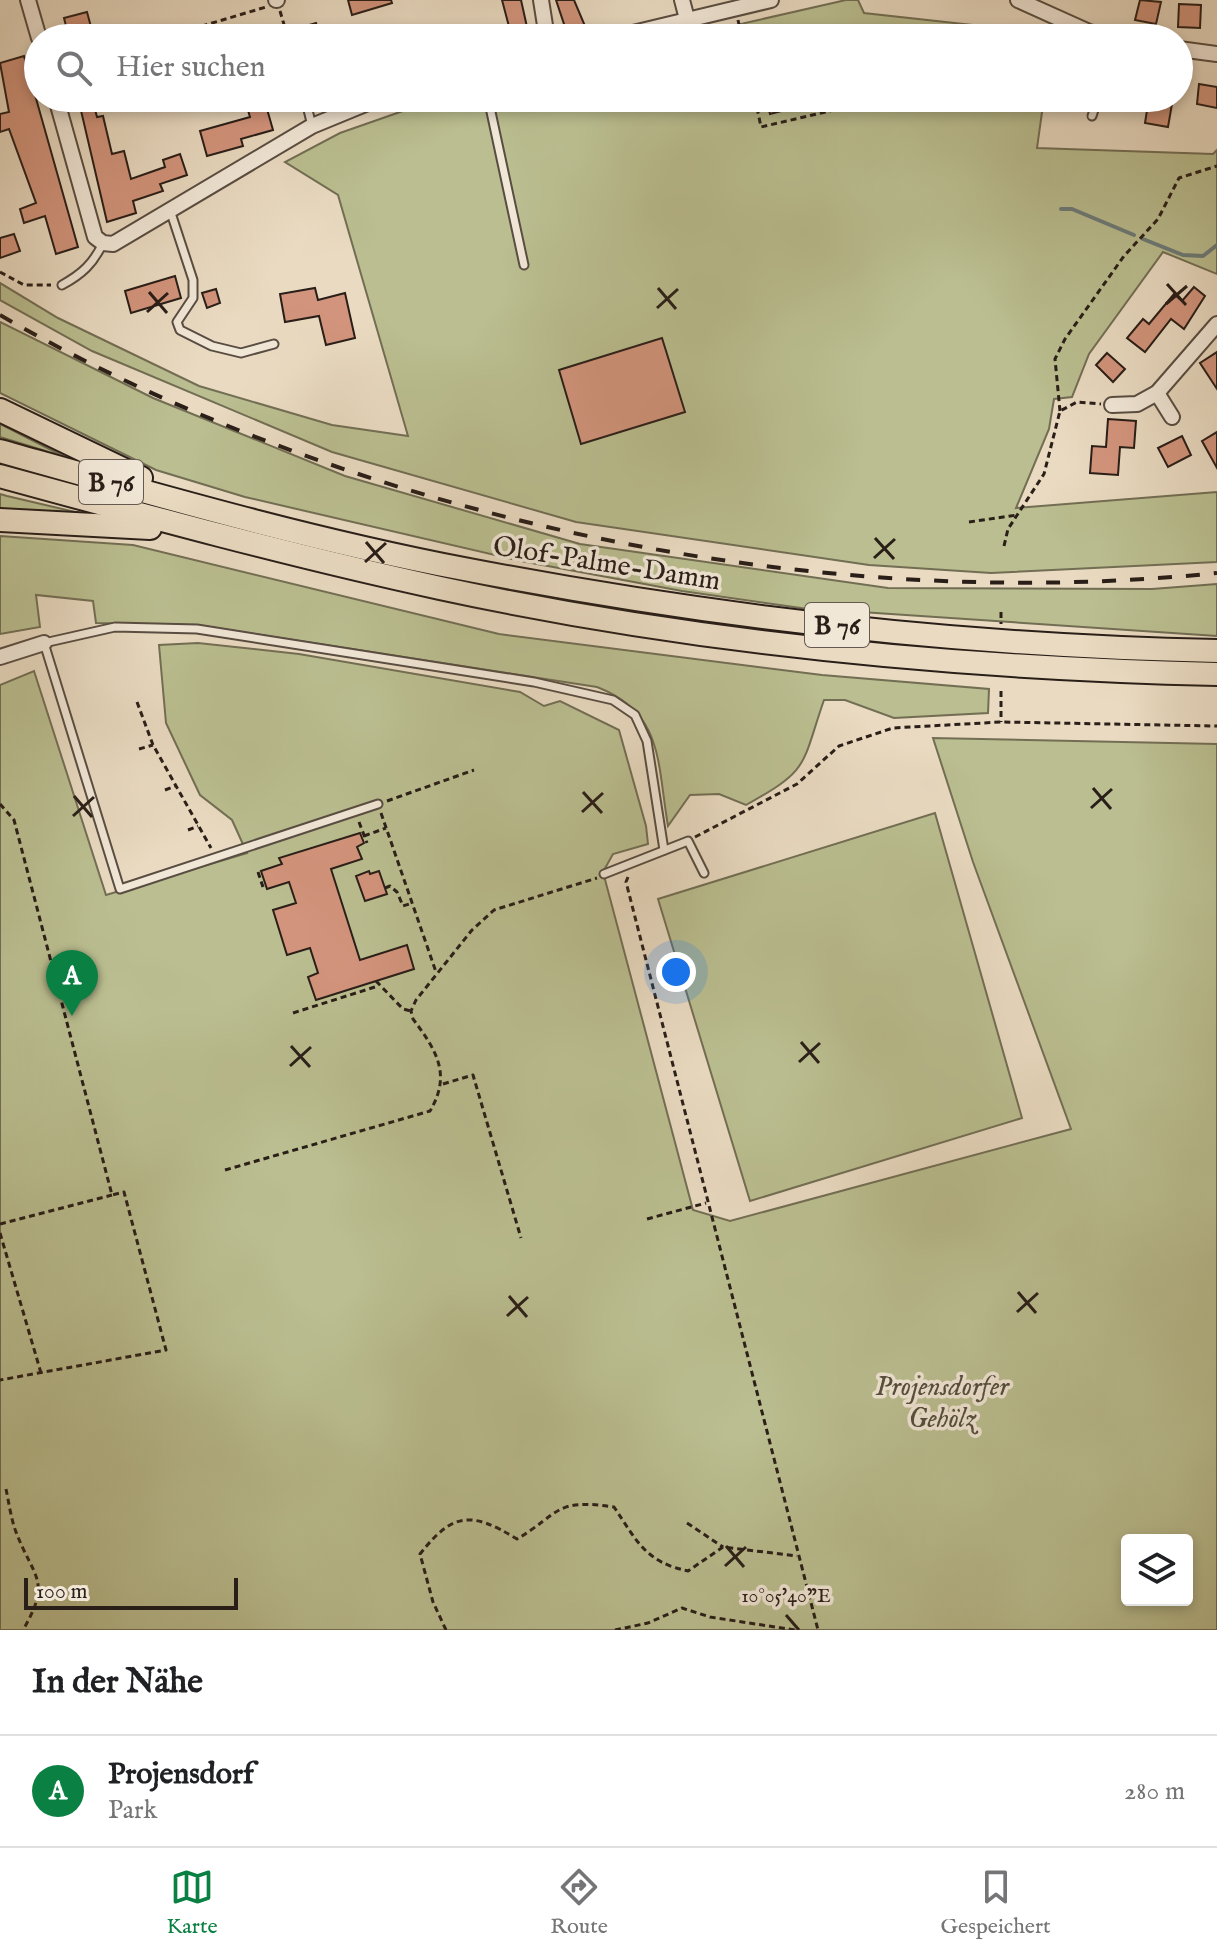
<!DOCTYPE html>
<html lang="de">
<head>
<meta charset="utf-8">
<style>
	body { margin:0; font-family:"IM FELL English",serif; background:#f2f2f2; color:#202124 }
	.controls { position:absolute; right:24px; bottom:24px; display:grid; overflow:hidden; border-radius:8px; box-shadow:0 4px 12px #0003 }
	.controls button { width:72px; height:72px; display:grid; place-items:center; padding:0; border:0; border-bottom:2px solid #e0e0e0; background:#fff; color:#202124; font:40px sans-serif }
	.scale { position:absolute; left:24px; bottom:20px; width:214px; box-sizing:border-box; padding-left:8px; border:4px solid #291e18; border-top:0; font-size:22px; line-height:28px; white-space:nowrap; color:#291e18; -webkit-text-stroke:6px #f1e7d7; paint-order:stroke }
	.you { position:absolute; left:676px; top:972px; width:28px; height:28px; margin:-20px; border:6px solid #fff; border-radius:50%; background:#1a73e8; box-shadow:0 0 0 12px #1a73e833 }
	.badge { display:grid; place-items:center; width:52px; height:52px; border-radius:50%; background:#0b8043; color:#fff; font-size:26px; font-weight:700 }
	.pin { position:absolute; translate:-50% -66px; filter:drop-shadow(0 2px 4px #0008) }
	.pin::after { content:''; position:absolute; top:42px; width:28px; height:24px; background:inherit; clip-path:polygon(0 0,100% 0,50% 100%) }
	.list { margin:0; padding:0; list-style:none }
	h2 { display:flex; justify-content:space-between; align-items:center; height:104px; margin:0; padding:0 32px; font-size:34px }
	h2 small { font-size:26px; font-weight:400; color:#757577 }
	.list li { display:grid; grid-template-columns:52px 1fr auto; gap:24px; align-items:center; box-sizing:border-box; height:112px; padding:0 32px; border-top:2px solid #e0e0e0 }
	.list b { display:block; font-size:30px; white-space:nowrap }
	.list p { margin:0; font-size:26px; white-space:nowrap; color:#757577 }
	.list em { font-size:26px; font-style:normal; color:#757577 }
	.icon { flex:none; width:44px; height:44px; fill:none; stroke:currentColor; stroke-width:2; stroke-linecap:round; stroke-linejoin:round }
	.map { position:relative; flex:none; width:1217px; height:1630px; overflow:hidden }
	.search { position:absolute; background:#fff; box-shadow:0 4px 12px #0003; left:24px; right:24px; top:24px; height:88px; display:flex; align-items:center; gap:20px; box-sizing:border-box; padding:0 28px; border-radius:44px; color:#757577; font-size:30px }
	.sheet { height:216px; background:#fff }
	nav { display:flex; justify-content:space-around; align-items:center; box-sizing:border-box; height:112px; border-top:2px solid #e0e0e0; background:#fff; font-size:22px; color:#757577 }
	nav a { display:grid; justify-items:center; gap:4px }
	nav .on { color:#0b8043 }
	.map>svg:first-child { display:block }
	.green { fill:#babe90; stroke:#726e54; stroke-width:2; fill-rule:evenodd }
	.lines { fill:none; stroke-linecap:round; stroke-linejoin:round }
	.stream { stroke:#6c7b79; stroke-width:4 }
	.building { fill:#d2947c; stroke:#291e18; stroke-width:2 }
	.service-casing { stroke:#594d42; stroke-width:11 }
	.minor-casing { stroke:#594d42; stroke-width:18 }
	.trunk-casing { stroke:#291e18; stroke-width:26 }
	.path { stroke:#291e18; stroke-width:3; stroke-dasharray:6 4; stroke-linecap:butt }
	.service { stroke:#f1e7d7; stroke-width:7 }
	.minor { stroke:#f1e7d7; stroke-width:14 }
	.trunk { stroke:#e9dac1; stroke-width:22 }
	.rail { stroke:#291e18; stroke-width:4; stroke-dasharray:14 14; stroke-linecap:butt }
	.ticks { fill:none; stroke:#291e18; stroke-width:3 }
	.labels { text-anchor:middle; stroke-width:7; stroke-linejoin:round; paint-order:stroke }
	.shield { fill:#f1e7d7; stroke:#655a51; stroke-width:2 }
	.shield-label { font-size:26px; font-weight:bold; fill:#291e18 }
	.street-label { font-size:28px; fill:#291e18; stroke:#f1e7d7 }
	.park-label { font-size:28px; font-style:italic; fill:#544e3c; stroke:#f1e7d7 }
	.ticks-label { font-size:20px; text-anchor:middle; fill:#291e18; stroke:#f1e7d7; stroke-width:7; stroke-linejoin:round; paint-order:stroke }
</style>
</head>
<body>
<div class="map">
<svg width="1217" height="1630" viewBox="0 0 1217 1630">
	<rect width="100%" height="100%" fill="#e9dac1"/>
	<filter id="stains"><feTurbulence type="fractalNoise" baseFrequency=".0025" numOctaves="4"/><feColorMatrix values="0 0 0 0 .2 0 0 0 0 .09 0 0 0 0 .02 0 0 0 .5 -.17"/></filter>
	<radialGradient id="worn" r=".72"><stop offset=".6" stop-color="#630" stop-opacity="0"/><stop offset="1" stop-color="#630" stop-opacity=".3"/></radialGradient>
	<g class="green">
		<path d="M 846,0 L 858,0 L 864,13 L 1054,34 L 1053,38 L 679,38 Z"/>
		<path d="M 440,98 L 1044,98 L 1037,148 L 1213,154 L 1217,150 L 1217,274 L 1163,252 L 1089,354 L 1072,397 L 1054,399 L 1049,429 L 1016,508 L 1217,492 L 1217,562 L 991,573 L 869,565 L 576,522 L 332,452 L 92,351 L 0,300 L 0,283 L 58,318 L 199,386 L 332,425 L 408,436 L 338,195 L 285,162 L 340,133 Z"/>
		<path d="M 0,322 L 153,398 L 345,476 L 580,544 L 888,588 L 1152,589 L 1217,584 L 1217,636 L 801,608 L 682,591 L 521,561 L 245,497 L 156,470 L 0,393 Z"/>
		<path d="M 0,424 L 65,457 L 0,437 Z"/>
		<path d="M 0,494 L 7,496 L 88,515 L 0,511 Z"/>
		<path d="M 0,536 L 133,545 L 499,634 L 822,675 L 989,689 L 988,713 L 894,718 L 845,700 L 824,700 C 801,766 811,769 746,805 L 719,794 L 690,795 L 668,826 C 657,763 664,713 597,687 L 197,625 L 96,623 L 93,601 L 36,595 L 40,627 L 0,634 Z"/>
		<path d="M 198,643 L 299,654 L 520,692 L 544,706 L 560,701 L 619,730 L 646,826 L 648,844 L 613,854 L 603,872 L 693,1210 L 730,1221 L 1071,1129 L 973,862 L 933,738 L 1217,744 L 1217,1630 L 0,1630 L 0,685 L 34,671 L 106,895 L 247,853 L 232,820 L 200,795 L 166,723 L 159,645 ZM 1127,1540 L 1187,1540 L 1187,1600 L 1127,1600 Z"/>
		<path d="M 935,813 L 1022,1118 L 750,1201 L 658,899 Z"/>
	</g>
	<g class="lines">
		<g class="stream">
			<path d="M 1061,209 L 1072,209 L 1134,235"/>
			<path d="M 1143,239 L 1183,255 L 1203,256 L 1217,245"/>
		</g>
	</g>
	<g class="building">
		<path d="M 348,0 L 391,0 L 392,3 L 352,15 Z"/>
		<path d="M 502,0 L 521,0 L 529,36 L 512,38 Z"/>
		<path d="M 556,0 L 574,0 L 585,26 L 566,30 Z"/>
		<path d="M 1140,0 L 1161,2 L 1156,24 L 1135,20 Z"/>
		<path d="M 1179,4 L 1201,5 L 1200,28 L 1178,27 Z"/>
		<path d="M 87,12 L 94,38 L 69,38 L 64,18 Z"/>
		<path d="M 316,23 L 320,38 L 301,38 L 299,28 Z"/>
		<path d="M 24,56 L 78,247 L 56,254 L 45,216 L 24,223 L 20,209 L 36,203 L 9,129 L 0,132 L 0,114 L 9,112 L 0,63 Z"/>
		<path d="M 1199,84 L 1217,87 L 1217,108 L 1197,104 Z"/>
		<path d="M 92,98 L 97,117 L 103,116 L 112,154 L 124,151 L 131,179 L 165,167 L 163,160 L 180,154 L 187,175 L 160,184 L 163,191 L 133,201 L 136,213 L 107,222 L 79,102 Z"/>
		<path d="M 766,98 L 816,98 L 816,102 L 770,114 Z"/>
		<path d="M 1149,98 L 1173,98 L 1168,127 L 1145,123 Z"/>
		<path d="M 265,102 L 273,130 L 241,139 L 243,146 L 207,156 L 200,131 L 250,117 L 247,107 Z"/>
		<path d="M 14,234 L 20,251 L 0,258 L 0,238 Z"/>
		<path d="M 175,276 L 181,298 L 131,313 L 125,291 Z"/>
		<path d="M 1194,287 L 1205,296 L 1184,329 L 1171,319 L 1145,352 L 1127,338 L 1143,319 L 1149,324 L 1174,294 L 1182,301 Z"/>
		<path d="M 315,288 L 318,300 L 345,293 L 355,338 L 326,345 L 319,316 L 285,322 L 280,294 Z"/>
		<path d="M 216,289 L 220,303 L 207,308 L 202,293 Z"/>
		<path d="M 662,338 L 685,412 L 581,444 L 559,370 Z"/>
		<path d="M 1217,352 L 1217,389 L 1200,363 Z"/>
		<path d="M 1107,353 L 1125,369 L 1113,382 L 1096,365 Z"/>
		<path d="M 1108,419 L 1136,421 L 1134,448 L 1120,447 L 1118,475 L 1090,473 L 1092,446 L 1106,447 Z"/>
		<path d="M 1217,432 L 1217,468 L 1202,441 Z"/>
		<path d="M 1182,436 L 1191,455 L 1168,467 L 1158,448 Z"/>
		<path d="M 360,833 L 364,843 L 357,847 L 362,859 L 331,869 L 360,960 L 407,945 L 414,969 L 316,1000 L 308,977 L 318,973 L 310,948 L 287,955 L 273,910 L 296,903 L 289,882 L 267,889 L 261,871 L 282,864 L 279,858 Z"/>
		<path d="M 369,871 L 370,874 L 379,871 L 387,894 L 365,901 L 356,876 Z"/>
	</g>
	<g class="lines">
		<g class="service-casing">
			<g id="service">
				<path d="M 305,98 L 312,126"/>
				<path d="M 488,98 L 524,265"/>
				<path d="M 588,98 L 589,104"/>
				<path d="M 1092,116 L 1098,98"/>
				<path d="M 170,210 L 193,280 L 193,298 L 177,322 L 180,330 L 212,346 L 241,353 L 274,344"/>
				<path d="M 62,285 C 82,274 93,264 103,243"/>
				<path d="M 378,804 L 120,889 L 44,643 L 115,627 L 197,629 L 534,682 L 613,700 L 635,715 L 647,741 L 664,850"/>
				<path d="M 604,874 L 688,841 L 704,873"/>
			</g>
		</g>
		<g class="minor-casing">
			<g id="minor">
				<path d="M 28,0 L 39,38"/>
				<path d="M 276,0 L 277,0"/>
				<path d="M 541,0 L 547,38"/>
				<path d="M 682,0 L 687,19"/>
				<path d="M 1018,0 L 1089,32 L 1120,38"/>
				<path d="M 612,38 L 771,0"/>
				<path d="M 1179,49 L 1217,54"/>
				<path d="M 56,98 L 95,237 L 103,243 L 113,244 L 312,126 L 380,98"/>
				<path d="M 1157,393 L 1172,417"/>
				<path d="M 1112,405 L 1137,404 L 1157,393 L 1217,324"/>
				<path d="M 0,657 L 44,643"/>
			</g>
		</g>
		<g class="trunk-casing">
			<g id="trunk">
				<path d="M 0,410 L 141,478"/>
				<path d="M 0,451 C 153,494 307,539 464,569 C 712,617 964,646 1217,651"/>
				<path d="M 0,476 C 146,516 292,556 440,588 C 694,643 957,668 1217,674"/>
				<path d="M 0,520 L 150,528"/>
			</g>
		</g>
		<g class="path">
			<path d="M 280,11 L 288,38"/>
			<path d="M 738,20 L 742,38"/>
			<path d="M 192,29 L 266,7"/>
			<path d="M 755,98 L 761,127 L 851,106"/>
			<path d="M 0,272 L 24,285 L 51,285"/>
			<path d="M 1060,411 L 1055,359 L 1065,339 L 1124,256 L 1158,219 L 1179,178 L 1217,166"/>
			<path d="M 969,522 L 1017,515"/>
			<path d="M 1004,546 L 1008,529 L 1044,474 L 1060,411 L 1077,402 L 1101,404"/>
			<path d="M 1001,612 L 1001,624"/>
			<path d="M 1001,691 L 1001,722"/>
			<path d="M 137,702 L 153,745 L 211,848"/>
			<path d="M 139,749 L 153,745"/>
			<path d="M 165,790 L 175,786"/>
			<path d="M 387,801 L 474,770"/>
			<path d="M 0,804 L 14,820 L 112,1195 L 124,1192 L 166,1350 L 0,1380"/>
			<path d="M 381,813 L 436,972"/>
			<path d="M 359,822 L 367,843"/>
			<path d="M 188,830 L 198,826"/>
			<path d="M 364,836 L 386,828"/>
			<path d="M 695,837 L 797,784 L 839,746 L 893,728 L 1001,722 L 1217,726"/>
			<path d="M 258,872 L 263,887"/>
			<path d="M 628,877 L 626,882 L 818,1630"/>
			<path d="M 385,888 L 390,886 L 397,892 L 403,906 L 412,903"/>
			<path d="M 376,981 L 403,1009 L 411,1011"/>
			<path d="M 293,1013 L 378,986"/>
			<path d="M 443,1084 L 473,1075 L 521,1238"/>
			<path d="M 225,1170 L 430,1111 C 452,1074 436,1050 413,1019 L 411,1011 L 416,1000 L 472,930 L 494,910 L 597,878"/>
			<path d="M 647,1219 L 706,1203"/>
			<path d="M 0,1224 L 112,1195"/>
			<path d="M 0,1233 L 41,1373"/>
			<path d="M 6,1489 C 9,1503 11,1519 16,1532 C 34,1579 52,1580 23,1630"/>
			<path d="M 687,1523 L 723,1547"/>
			<path d="M 446,1630 L 433,1602 L 420,1554 C 453,1512 471,1511 517,1539 C 561,1513 554,1498 614,1507 C 637,1541 645,1562 688,1571 L 723,1547 L 797,1556"/>
			<path d="M 615,1630 L 648,1623 L 682,1608 L 710,1617 L 795,1630"/>
		</g>
		<use href="#service" class="service"/>
		<use href="#minor" class="minor"/>
		<use href="#trunk" class="trunk"/>
		<path class="rail" d="M 0,315 C 355,519 810,615 1217,573"/>
	</g>
	<path class="ticks" d="M 1167,284 L 1186,305M 658,288 L 676,309M 149,292 L 167,313M 1166,304 L 1187,286M 657,308 L 678,289M 147,312 L 168,293M 875,538 L 894,559M 366,542 L 384,563M 874,558 L 895,539M 365,562 L 386,543M 1093,788 L 1111,809M 583,792 L 602,813M 74,796 L 92,817M 1091,808 L 1112,789M 582,812 L 603,793M 73,816 L 94,797M 801,1042 L 819,1063M 291,1046 L 310,1067M 799,1062 L 820,1043M 290,1066 L 311,1047M 1018,1292 L 1036,1313M 509,1296 L 527,1317M 1017,1312 L 1038,1293M 507,1316 L 528,1297M 726,1546 L 744,1567M 725,1566 L 746,1547M 786,1615 L 799,1630"/>
	<g class="labels">
		<g class="shield">
			<rect x="79" y="460" width="64" height="44" rx="6"/>
			<rect x="805" y="603" width="64" height="44" rx="6"/>
		</g>
		<g class="shield-label">
			<text x="111" y="491">B 76</text>
			<text x="837" y="634">B 76</text>
		</g>
		<g class="street-label">
			<text transform="translate(607 562) rotate(9)" y="10">Olof-Palme-Damm</text>
		</g>
		<g class="park-label">
			<text x="942" y="1395">Projensdorfer<tspan x="942" dy="32">Gehölz</tspan></text>
		</g>
	</g>
	<g class="ticks-label">
		<text x="786" y="1602">10°05'40"E</text>
	</g>
	<rect width="100%" height="100%" filter="url(#stains)"/>
	<rect width="100%" height="100%" fill="url(#worn)"/>
</svg>
<div class="controls">
<button><svg class="icon" aria-label="layers" viewBox="0 0 24 24"><path d="M12 4l9 5-9 5-9-5zM3 14l9 5 9-5"/></svg></button>
</div>
<div class="scale">100 m</div>
<div class="you"></div>
<div class="pin badge" style="left:72px;top:1016px">A</div>
<div class="search"><svg class="icon" aria-label="search" viewBox="0 0 24 24"><circle cx="10" cy="10" r="6"/><path d="M15 15l6 6"/></svg>Hier suchen</div>
</div>
<section class="sheet">
<h2>In der Nähe<small></small></h2>
<ul class="list">
<li><span class="badge">A</span><div><b>Projensdorf</b><p>Park</p></div><em>280 m</em></li>
</ul>
</section>
<nav>
<a class="on"><svg class="icon" aria-label="map" viewBox="0 0 24 24"><path d="M3 6l6-2 6 2 6-2v14l-6 2-6-2-6 2zM9 4v14M15 6v14"/></svg>Karte</a>
<a><svg class="icon" aria-label="directions" viewBox="0 0 24 24"><path d="M12 3l9 9-9 9-9-9zM9 14v-3h6M13 9l2 2-2 2"/></svg>Route</a>
<a><svg class="icon" aria-label="saved" viewBox="0 0 24 24"><path d="M7 4h10v16l-5-4-5 4z"/></svg>Gespeichert</a>
</nav>
</body>
</html>
